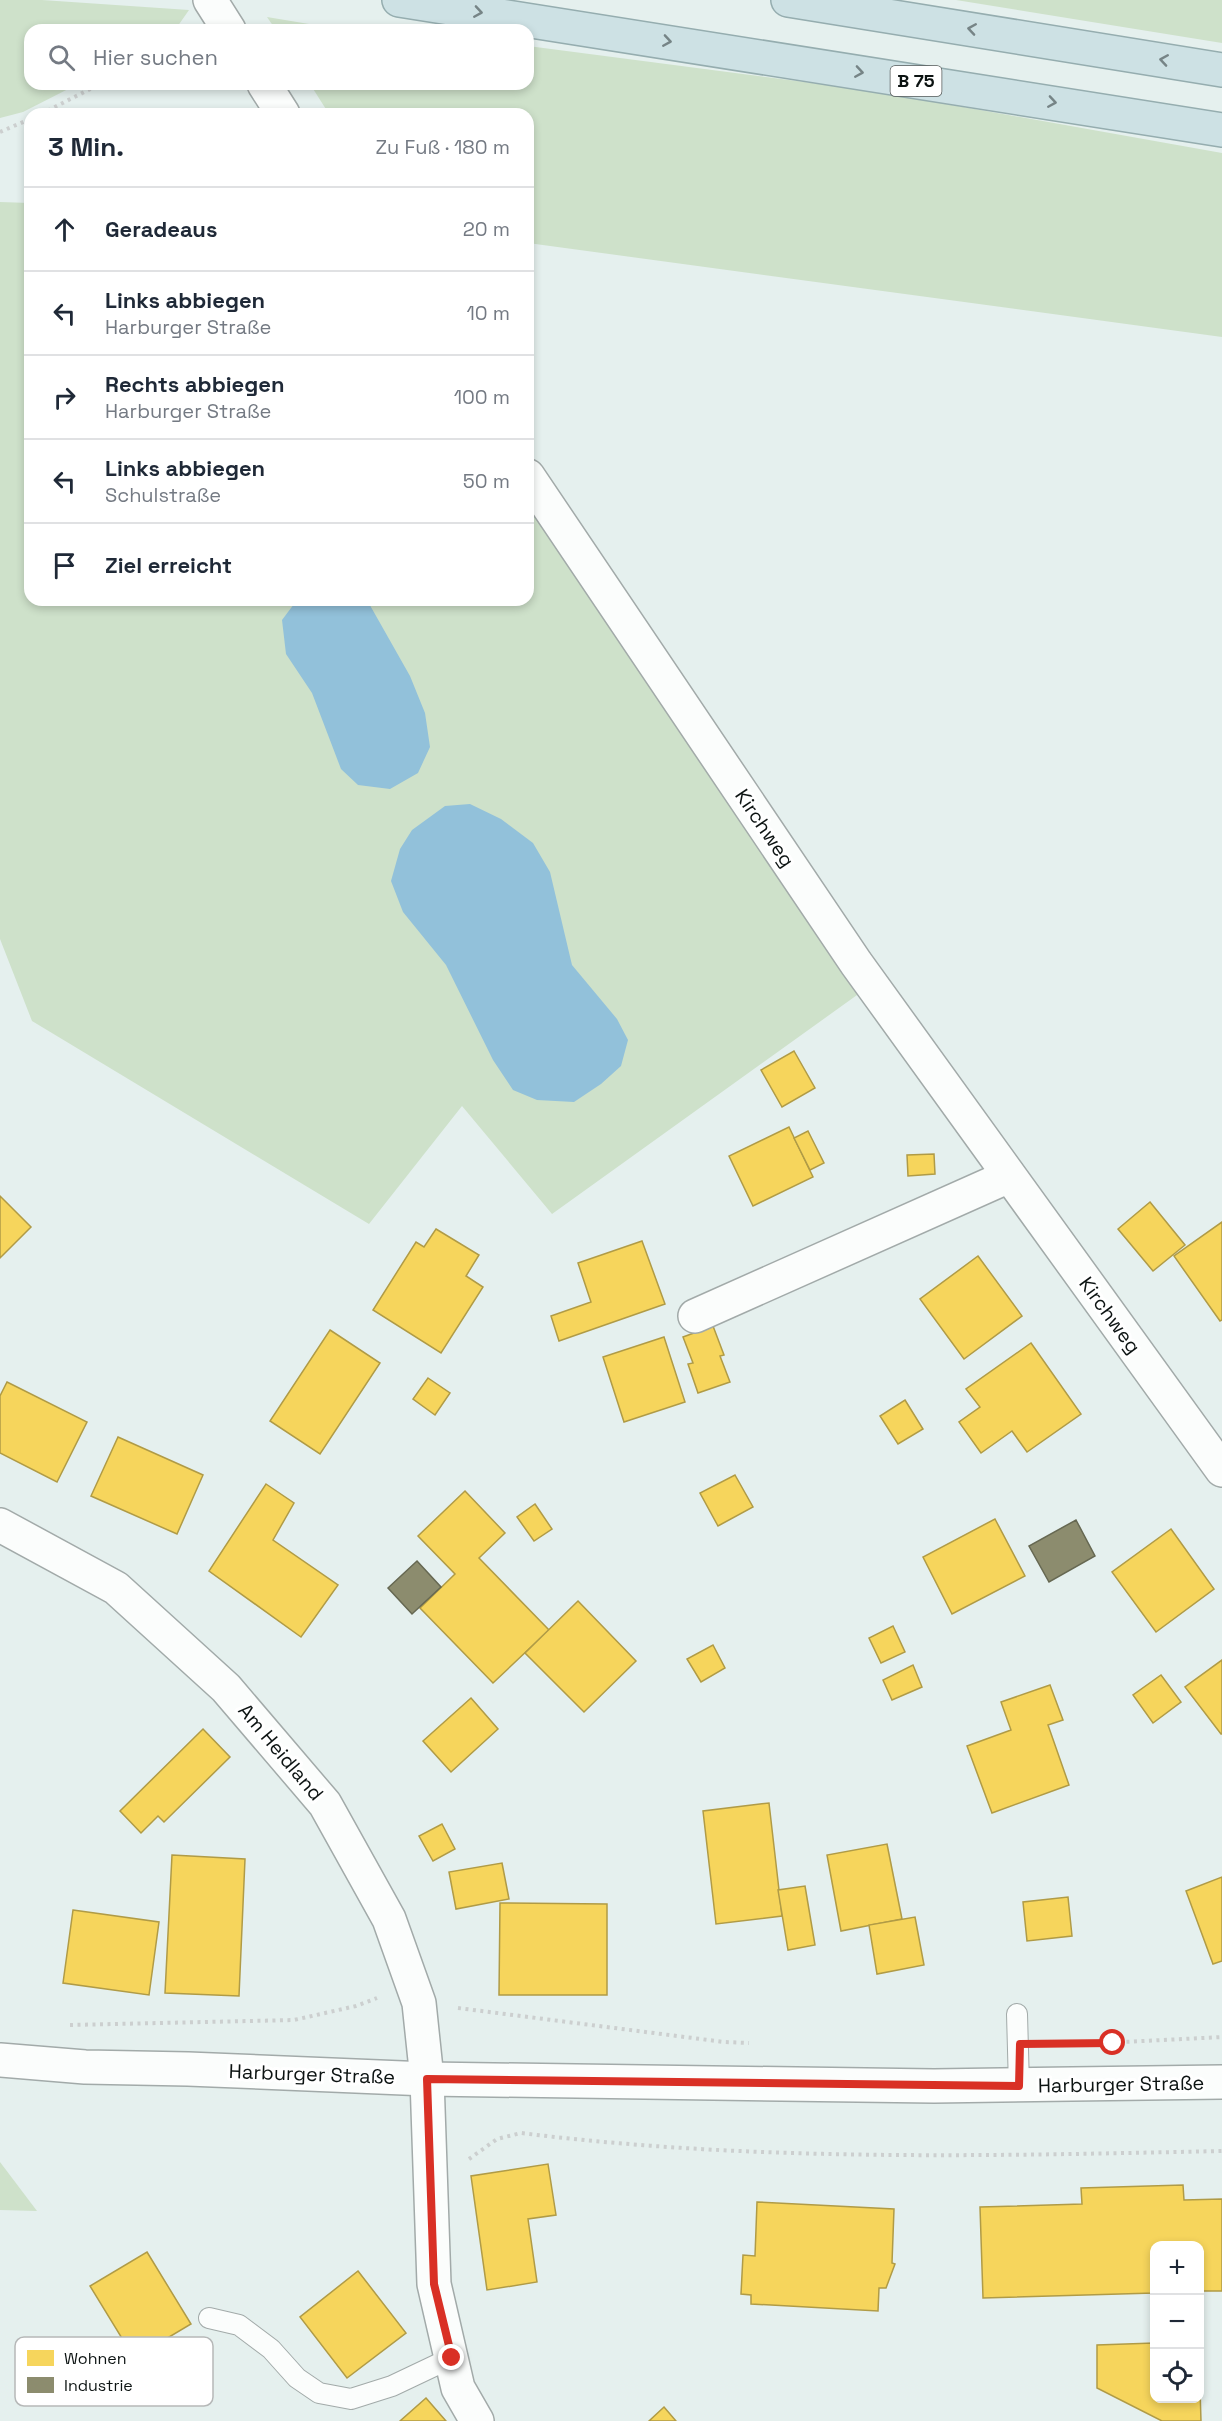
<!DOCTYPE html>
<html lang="de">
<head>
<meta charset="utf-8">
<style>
	body { margin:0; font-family:"Space Grotesk",sans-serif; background:#f6f6f7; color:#1f2937 }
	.controls { position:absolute; right:18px; bottom:18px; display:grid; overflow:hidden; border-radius:12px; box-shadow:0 3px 9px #0003 }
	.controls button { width:54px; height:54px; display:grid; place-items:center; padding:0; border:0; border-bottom:2px solid #e0e1e3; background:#fff; color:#1f2937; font:30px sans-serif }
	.stop { position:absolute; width:18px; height:18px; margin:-14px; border:4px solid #d93025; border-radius:50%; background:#fff }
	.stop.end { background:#d93025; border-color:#fff; box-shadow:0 2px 6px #0008 }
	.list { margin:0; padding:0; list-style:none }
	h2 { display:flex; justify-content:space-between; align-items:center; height:78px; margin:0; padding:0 24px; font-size:26px }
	h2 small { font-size:20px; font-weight:400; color:#747a83 }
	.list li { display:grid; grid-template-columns:39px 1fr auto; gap:18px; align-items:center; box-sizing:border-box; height:84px; padding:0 24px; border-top:2px solid #e0e1e3 }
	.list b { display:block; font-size:22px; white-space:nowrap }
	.list p { margin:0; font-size:20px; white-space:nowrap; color:#747a83 }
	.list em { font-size:20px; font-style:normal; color:#747a83 }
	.icon { flex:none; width:33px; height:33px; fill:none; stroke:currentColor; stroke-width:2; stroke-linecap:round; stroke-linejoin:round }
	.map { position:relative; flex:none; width:1222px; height:2421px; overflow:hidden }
	.search { position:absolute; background:#fff; box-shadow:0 3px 9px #0003; left:24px; top:24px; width:510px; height:66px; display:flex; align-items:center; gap:15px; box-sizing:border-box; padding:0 21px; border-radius:18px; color:#747a83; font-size:22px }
	.panel { position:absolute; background:#fff; box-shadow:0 3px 9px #0003; left:24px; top:108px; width:510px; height:498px; border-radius:18px }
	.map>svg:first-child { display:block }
	.green { fill:#cee1ca }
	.water { fill:#92c1da }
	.homes { fill:#f6d55c; stroke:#b09b46; stroke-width:1.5 }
	.industry { fill:#8c8c6e; stroke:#666852; stroke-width:1.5 }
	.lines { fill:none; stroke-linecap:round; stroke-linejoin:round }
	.lane-casing { stroke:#a2aaa9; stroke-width:22 }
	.street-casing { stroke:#a2aaa9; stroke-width:36 }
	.secondary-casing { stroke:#a2aaa9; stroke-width:36 }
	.highway-casing { stroke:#95adaf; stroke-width:36 }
	.path { stroke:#cccfcf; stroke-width:4; stroke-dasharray:3 4.5; stroke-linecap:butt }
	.lane { stroke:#fbfdfc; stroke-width:20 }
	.street { stroke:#fbfdfc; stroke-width:33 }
	.secondary { stroke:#fbfdfc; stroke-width:33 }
	.highway { stroke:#cde1e4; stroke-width:33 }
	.oneway { stroke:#768486 }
	.route { stroke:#d93025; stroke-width:8 }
	.labels { text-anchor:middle; stroke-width:6; stroke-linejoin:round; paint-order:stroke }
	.shield { fill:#fff; stroke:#555a59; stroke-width:1.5 }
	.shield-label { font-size:18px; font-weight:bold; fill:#0c1312 }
	.street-label { font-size:20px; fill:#0c1312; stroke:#fff }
	.key { fill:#fff; stroke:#b6b8b8; stroke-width:1.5 }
	.key-label { font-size:16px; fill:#0c1312 }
</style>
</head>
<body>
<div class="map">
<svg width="1222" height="2421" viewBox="0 0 1222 2421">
	<rect width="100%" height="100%" fill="#e5f0ee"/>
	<g class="green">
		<path d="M 0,0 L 42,0 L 189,10 L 175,30 L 30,30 L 30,84 L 78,84 L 23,112 L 0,118 Z"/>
		<path d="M 956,0 L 1222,0 L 1222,43 Z"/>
		<path d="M 267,17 L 345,30 L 276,30 Z"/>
		<path d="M 528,46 L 874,91 L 1222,153 L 1222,337 L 528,243 L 528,114 L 329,114 L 310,84 L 528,84 Z"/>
		<path d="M 0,202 L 30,203 L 30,600 L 528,600 L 528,476 L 871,985 L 552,1214 L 462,1106 L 369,1224 L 32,1021 L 0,939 Z"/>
		<path d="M 0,2162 L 37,2211 L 0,2210 Z"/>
	</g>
	<g class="water">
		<path d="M 297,600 L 367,600 L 410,676 L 425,713 L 430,747 L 418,773 L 390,789 L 358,785 L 341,769 L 312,693 L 286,654 L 282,620 Z"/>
		<path d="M 470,804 L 501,819 L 533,843 L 550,872 L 572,965 L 617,1019 L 628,1040 L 621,1066 L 601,1084 L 574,1102 L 537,1100 L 513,1090 L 493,1060 L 446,965 L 403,912 L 391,881 L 400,849 L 412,830 L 445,806 Z"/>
	</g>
	<g class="homes">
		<path d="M 794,1051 L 815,1088 L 782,1107 L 761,1070 Z"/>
		<path d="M 789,1127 L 813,1177 L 753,1206 L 729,1156 Z"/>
		<path d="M 808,1131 L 824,1163 L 810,1170 L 794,1138 Z"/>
		<path d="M 934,1154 L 935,1174 L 908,1176 L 907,1155 Z"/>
		<path d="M 0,1196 L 31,1227 L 0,1258 Z"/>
		<path d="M 1150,1202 L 1185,1245 L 1153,1271 L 1118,1229 Z"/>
		<path d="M 1222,1222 L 1222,1320 L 1220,1321 L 1174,1256 Z"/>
		<path d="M 436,1229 L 479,1255 L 466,1276 L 483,1287 L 441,1353 L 373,1310 L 416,1242 L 424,1247 Z"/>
		<path d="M 642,1241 L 665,1304 L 559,1341 L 551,1316 L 591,1302 L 578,1263 Z"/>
		<path d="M 978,1256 L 1022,1316 L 964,1359 L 920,1299 Z"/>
		<path d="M 713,1326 L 724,1355 L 720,1356 L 730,1382 L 698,1393 L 688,1364 L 693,1363 L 683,1337 Z"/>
		<path d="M 330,1330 L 380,1363 L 320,1454 L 270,1421 Z"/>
		<path d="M 664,1337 L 685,1402 L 624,1422 L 603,1357 Z"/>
		<path d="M 1031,1343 L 1081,1414 L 1027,1452 L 1012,1431 L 981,1453 L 959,1422 L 980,1407 L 966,1389 Z"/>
		<path d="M 428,1378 L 450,1393 L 435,1415 L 413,1399 Z"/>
		<path d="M 7,1382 L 87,1422 L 57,1482 L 0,1453 L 0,1396 Z"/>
		<path d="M 905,1400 L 923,1429 L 898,1444 L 880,1416 Z"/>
		<path d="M 118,1437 L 203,1475 L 177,1534 L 91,1496 Z"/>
		<path d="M 735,1475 L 753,1507 L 718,1526 L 700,1493 Z"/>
		<path d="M 266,1484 L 294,1503 L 273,1540 L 338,1585 L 301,1637 L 209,1571 Z"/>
		<path d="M 465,1491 L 505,1533 L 479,1558 L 549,1630 L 493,1683 L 420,1608 L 455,1574 L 418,1536 Z"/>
		<path d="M 535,1504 L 552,1529 L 534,1541 L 517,1517 Z"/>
		<path d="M 995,1519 L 1025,1576 L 952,1614 L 923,1557 Z"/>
		<path d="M 1171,1529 L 1214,1589 L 1156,1632 L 1112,1572 Z"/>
		<path d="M 578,1601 L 636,1661 L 584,1712 L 525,1653 Z"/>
		<path d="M 893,1626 L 905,1652 L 881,1663 L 869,1638 Z"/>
		<path d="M 713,1645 L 725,1668 L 701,1682 L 687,1659 Z"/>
		<path d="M 1222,1660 L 1222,1734 L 1221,1734 L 1185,1687 Z"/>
		<path d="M 913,1665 L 922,1687 L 892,1700 L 883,1680 Z"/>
		<path d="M 1161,1675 L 1181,1702 L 1153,1723 L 1133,1695 Z"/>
		<path d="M 1050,1685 L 1063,1720 L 1048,1725 L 1069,1785 L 992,1813 L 967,1746 L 1011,1730 L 1001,1702 Z"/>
		<path d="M 471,1698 L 498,1729 L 451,1772 L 423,1741 Z"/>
		<path d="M 203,1729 L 230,1757 L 164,1822 L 158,1816 L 141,1833 L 120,1811 Z"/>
		<path d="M 769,1803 L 782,1916 L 716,1924 L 703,1811 Z"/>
		<path d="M 442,1824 L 455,1849 L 433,1861 L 419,1836 Z"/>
		<path d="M 887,1844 L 902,1919 L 841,1931 L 827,1855 Z"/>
		<path d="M 172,1855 L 245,1859 L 239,1996 L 165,1993 Z"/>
		<path d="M 502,1863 L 509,1899 L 456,1909 L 449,1872 Z"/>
		<path d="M 1222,1877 L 1222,1961 L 1213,1964 L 1186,1891 Z"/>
		<path d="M 805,1886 L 815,1945 L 788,1950 L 778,1890 Z"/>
		<path d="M 1068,1897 L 1072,1936 L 1027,1941 L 1023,1902 Z"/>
		<path d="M 500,1903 L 607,1904 L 607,1995 L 499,1995 Z"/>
		<path d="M 73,1910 L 159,1922 L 149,1995 L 63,1983 Z"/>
		<path d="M 915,1917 L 924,1965 L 877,1974 L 869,1925 Z"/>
		<path d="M 548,2164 L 556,2215 L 528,2219 L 537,2282 L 487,2290 L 471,2176 Z"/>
		<path d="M 1183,2185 L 1184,2200 L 1222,2199 L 1222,2291 L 1200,2291 L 1200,2246 L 1154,2246 L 1154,2293 L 983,2298 L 980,2207 L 1082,2204 L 1081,2188 Z"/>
		<path d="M 757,2202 L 894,2209 L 892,2263 L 895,2264 L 886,2288 L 879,2288 L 878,2311 L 751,2304 L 751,2295 L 741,2294 L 743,2255 L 755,2256 Z"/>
		<path d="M 147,2252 L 191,2324 L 134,2358 L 90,2286 Z"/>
		<path d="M 358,2271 L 406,2333 L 347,2378 L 300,2317 Z"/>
		<path d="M 1154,2343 L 1154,2398 L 1200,2398 L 1200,2389 L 1201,2421 L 1162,2421 L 1097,2388 L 1097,2345 Z"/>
		<path d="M 426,2398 L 446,2421 L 400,2421 Z"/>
		<path d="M 664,2407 L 676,2421 L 649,2421 Z"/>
	</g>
	<g class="industry">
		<path d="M 1076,1520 L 1095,1556 L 1049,1582 L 1029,1546 Z"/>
		<path d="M 417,1561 L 441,1587 L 412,1614 L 388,1588 Z"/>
	</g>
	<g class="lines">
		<g class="lane-casing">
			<g id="lane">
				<path d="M 1017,2014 L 1019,2086"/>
				<path d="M 209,2318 L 239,2325 L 271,2349 L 297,2378 L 319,2393 L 351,2399 L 392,2386 L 451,2358"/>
			</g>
		</g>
		<g class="street-casing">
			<g id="street">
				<path d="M 210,0 L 229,30"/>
				<path d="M 264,84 L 283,114"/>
				<path d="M 528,476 L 856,963 L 1222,1470"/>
				<path d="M 695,1316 L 1009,1176"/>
				<path d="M 0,1525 L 116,1588 L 226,1688 L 325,1804 L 389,1919 L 419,2003 L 427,2079 L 434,2284 L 458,2388 L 477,2421"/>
			</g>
		</g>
		<g class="secondary-casing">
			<path id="secondary" d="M 0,2060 L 85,2067 L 188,2069 L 427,2079 L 934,2086 L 1222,2082"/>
		</g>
		<g class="highway-casing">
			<g id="highway">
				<path d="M 399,0 L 1222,130"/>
				<path d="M 788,0 L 1222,70"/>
			</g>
		</g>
		<g class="path">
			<path d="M 41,114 L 100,84"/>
			<path d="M 0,132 L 30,119"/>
			<path d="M 458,2008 L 724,2042 L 749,2043"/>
			<path d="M 70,2025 L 294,2020 L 356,2006 L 377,1998"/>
			<path d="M 1104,2043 L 1222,2037"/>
			<path d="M 469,2159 L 497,2139 L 521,2133 C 754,2162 988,2156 1222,2151"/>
		</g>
		<use href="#lane" class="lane"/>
		<use href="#street" class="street"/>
		<use href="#secondary" class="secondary"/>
		<use href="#highway" class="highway"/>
	</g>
	<defs><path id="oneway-chevron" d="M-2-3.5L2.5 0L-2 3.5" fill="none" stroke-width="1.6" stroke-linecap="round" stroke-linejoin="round" transform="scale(1.5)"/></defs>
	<g class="oneway">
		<use href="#oneway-chevron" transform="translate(478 12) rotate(9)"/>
		<use href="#oneway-chevron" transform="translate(972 29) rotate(-171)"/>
		<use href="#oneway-chevron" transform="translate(667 41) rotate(9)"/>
		<use href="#oneway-chevron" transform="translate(1164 60) rotate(-171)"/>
		<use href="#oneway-chevron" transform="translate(859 72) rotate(9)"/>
		<use href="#oneway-chevron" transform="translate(1052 102) rotate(9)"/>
	</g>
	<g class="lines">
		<path class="route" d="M 452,2358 L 434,2284 L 427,2079 L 1019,2086 L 1020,2044 L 1113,2043"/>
	</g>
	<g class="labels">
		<rect class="shield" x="890.5" y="66" width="51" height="30" rx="4.5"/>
		<g class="shield-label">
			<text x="916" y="87">B 75</text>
		</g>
		<g class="street-label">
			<text transform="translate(765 828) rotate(56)" y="7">Kirchweg</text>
			<text transform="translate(1110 1315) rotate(54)" y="7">Kirchweg</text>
			<text transform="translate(281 1752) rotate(50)" y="7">Am Heidland</text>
			<text transform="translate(312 2074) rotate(2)" y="7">Harburger Straße</text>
			<text transform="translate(1121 2084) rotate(-1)" y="7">Harburger Straße</text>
		</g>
	</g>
	<rect x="15" y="2337" width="198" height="69" rx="9" class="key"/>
	<rect x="27" y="2350" width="27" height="16" fill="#f6d55c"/>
	<rect x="27" y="2377" width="27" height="16" fill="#8c8c6e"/>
	<g class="key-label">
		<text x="64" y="2364">Wohnen</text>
		<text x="64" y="2391">Industrie</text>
	</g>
</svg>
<div class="controls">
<button>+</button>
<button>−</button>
<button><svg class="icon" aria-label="locate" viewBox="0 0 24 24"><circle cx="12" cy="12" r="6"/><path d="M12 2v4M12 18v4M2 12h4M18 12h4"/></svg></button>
</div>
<div class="stop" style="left:1113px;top:2043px"></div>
<div class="stop end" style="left:452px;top:2358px"></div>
<div class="search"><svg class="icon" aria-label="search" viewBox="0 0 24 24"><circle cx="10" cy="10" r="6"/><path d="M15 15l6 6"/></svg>Hier suchen</div>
<section class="panel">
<h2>3 Min.<small>Zu Fuß · 180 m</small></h2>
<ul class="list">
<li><svg class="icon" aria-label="ahead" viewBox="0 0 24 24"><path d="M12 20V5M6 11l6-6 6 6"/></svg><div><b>Geradeaus</b></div><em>20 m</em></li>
<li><svg class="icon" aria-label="left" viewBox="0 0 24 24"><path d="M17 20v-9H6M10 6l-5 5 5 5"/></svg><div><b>Links abbiegen</b><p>Harburger Straße</p></div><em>10 m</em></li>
<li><svg class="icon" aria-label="right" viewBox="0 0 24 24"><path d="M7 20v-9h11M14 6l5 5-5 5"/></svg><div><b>Rechts abbiegen</b><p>Harburger Straße</p></div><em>100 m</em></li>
<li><svg class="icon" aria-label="left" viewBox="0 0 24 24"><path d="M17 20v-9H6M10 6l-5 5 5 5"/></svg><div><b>Links abbiegen</b><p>Schulstraße</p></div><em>50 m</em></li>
<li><svg class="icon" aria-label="arrive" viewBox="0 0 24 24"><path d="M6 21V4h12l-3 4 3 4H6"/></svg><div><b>Ziel erreicht</b></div></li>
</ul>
</section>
</div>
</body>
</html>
